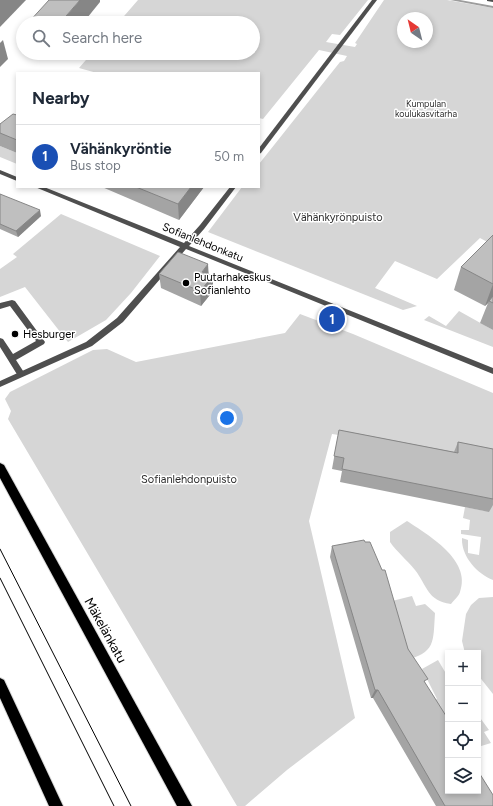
<!DOCTYPE html>
<html lang="en">
<head>
<meta charset="utf-8">
<style>
	body { margin:0; font-family:Figtree,sans-serif; background:#f2f2f3; color:#1f2937 }
	.controls { position:absolute; right:12px; bottom:12px; display:grid; overflow:hidden; border-radius:0px; box-shadow:0 2px 6px #0003 }
	.controls button { width:36px; height:36px; display:grid; place-items:center; padding:0; border:0; border-bottom:1px solid #e0e1e3; background:#fff; color:#1f2937; font:20px sans-serif }
	.compass { position:absolute; left:397px; top:12px; width:36px; height:36px; border-radius:50%; background:#fff; box-shadow:0 2px 6px #0003; rotate:325deg }
	.you { position:absolute; left:227px; top:418px; width:14px; height:14px; margin:-10px; border:3px solid #fff; border-radius:50%; background:#1a73e8; box-shadow:0 0 0 6px #1a73e833 }
	.badge { display:grid; place-items:center; width:26px; height:26px; border-radius:50%; background:#000; color:#fff; font-size:13px; font-weight:700 }
	.pin { position:absolute; translate:-50% -50%; border:2px solid #fff; box-shadow:0 1px 4px #0006 }
	.list { margin:0; padding:0; list-style:none }
	h2 { display:flex; justify-content:space-between; align-items:center; height:52px; margin:0; padding:0 16px; font-size:17px }
	h2 small { font-size:13px; font-weight:400; color:#747a83 }
	.list li { display:grid; grid-template-columns:26px 1fr auto; gap:12px; align-items:center; box-sizing:border-box; height:64px; padding:0 16px; border-top:1px solid #e0e1e3 }
	.list b { display:block; font-size:15px; white-space:nowrap }
	.list p { margin:0; font-size:13px; white-space:nowrap; color:#747a83 }
	.list em { font-size:13px; font-style:normal; color:#747a83 }
	.icon { flex:none; width:22px; height:22px; fill:none; stroke:currentColor; stroke-width:2; stroke-linecap:round; stroke-linejoin:round }
	.map { position:relative; flex:none; width:493px; height:806px; overflow:hidden }
	.search { position:absolute; background:#fff; box-shadow:0 2px 6px #0003; left:16px; top:16px; width:244px; height:44px; display:flex; align-items:center; gap:10px; box-sizing:border-box; padding:0 14px; border-radius:22px; color:#747a83; font-size:15px }
	.panel { position:absolute; background:#fff; box-shadow:0 2px 6px #0003; left:16px; top:72px; width:244px; height:116px; border-radius:0px }
	.map>svg:first-child { display:block }
	.green { fill:#d6d6d6; fill-rule:evenodd }
	.lines { fill:none; stroke-linecap:round; stroke-linejoin:round }
	.stream { fill:#9d9d9d; fill-rule:evenodd }
	.primary-casing { stroke:#dbdbdb; stroke-width:2 }
	.service { fill:#4f4f4f; fill-rule:evenodd }
	.minor { fill:#4f4f4f; fill-rule:evenodd }
	.primary { fill:#000; fill-rule:evenodd }
	.tram { stroke:#000; stroke-width:1 }
	.wall { fill:#a4a4a4 }
	.shaded-wall { fill:#868686 }
	.building { fill:#bfbfbf; stroke:#868686 }
	.poi-dot { fill:#000; stroke:#fff; stroke-width:1.5 }
	.labels { text-anchor:middle; stroke-width:3; stroke-linejoin:round; paint-order:stroke }
	.far-park-label { font-size:9px; fill:#2d2d2d; stroke:#fff }
	.park-label { font-size:11px; fill:#2d2d2d; stroke:#fff }
	.street-label { font-size:11px; fill:#000; stroke:#fff }
	.poi-label { font-size:11px; fill:#000; stroke:#fff; text-anchor:start }
	.near-street-label { font-size:13px; fill:#000; stroke:#fff }
</style>
</head>
<body>
<div class="map">
<svg width="493" height="806" viewBox="0 0 493 806">
	<rect width="100%" height="100%" fill="#fff"/>
	<g class="green">
		<path d="M 138,0 L 368,0 L 340,35 L 332,34 L 326,42 L 355,47 L 357,44 L 355,43 L 384,0 L 447,0 L 493,8 L 493,245 L 480,238 L 437,279 L 395,261 L 375,288 L 417,306 L 403,310 L 208,232 L 242,187 L 259,187 L 259,164 L 340,62 L 344,61 L 347,56 L 319,50 L 263,119 L 259,118 L 259,73 L 97,73 L 79,68 L 92,53 L 253,53 L 253,23 L 118,23 ZM 403,18 L 427,18 L 427,42 L 403,42 Z"/>
		<path d="M 0,146 L 17,153 L 17,164 L 0,157 Z"/>
		<path d="M 61,214 L 160,256 L 131,293 L 106,320 L 68,342 L 25,287 L 0,297 L 0,269 L 17,257 L 13,254 Z"/>
		<path d="M 459,311 L 493,330 L 493,347 L 424,320 L 429,316 L 446,326 Z"/>
		<path d="M 300,314 L 353,334 L 493,393 L 493,458 L 332,434 L 309,521 L 355,718 L 287,770 L 245,806 L 237,806 L 8,419 L 11,411 L 5,399 L 10,392 L 93,350 L 107,349 L 136,362 L 285,333 Z"/>
		<path d="M 493,486 L 493,580 C 477,574 461,556 462,538 L 468,540 L 468,553 L 479,555 L 481,537 L 461,534 L 461,530 L 469,530 L 470,520 L 463,518 L 465,507 L 485,511 Z"/>
		<path d="M 407,521 C 428,535 472,560 460,592 C 459,596 454,600 451,604 C 427,601 427,585 415,570 C 407,560 397,552 390,542 L 390,532 Z"/>
		<path d="M 412,596 L 416,606 L 425,604 L 435,613 C 433,643 436,652 404,661 L 388,602 Z"/>
		<path d="M 493,597 L 493,694 L 478,675 L 478,653 L 465,653 L 462,641 L 466,614 L 471,605 L 479,598 Z"/>
		<path d="M 438,660 L 448,677 L 448,730 L 427,703 L 437,699 L 422,669 Z"/>
		<path d="M 478,715 L 489,730 L 484,732 L 491,743 L 478,747 Z"/>
	</g>
	<g class="lines">
		<path class="stream" d="M 450,0 L 460,0 L 493,6 L 493,8 Z"/>
		<g class="primary-casing">
			<g id="primary">
				<path d="M 0,463 L 4,465 L 192,806 L 177,806 L 0,478 Z"/>
				<path d="M 0,678 L 4,680 L 63,806 L 49,806 L 0,698 Z"/>
			</g>
		</g>
		<path class="service" d="M 12,300 L 15,301 L 45,342 L 44,344 L 16,360 L 25,374 L 21,377 L 18,376 L 0,347 L 0,338 L 3,339 L 13,354 L 36,341 L 10,306 L 0,309 L 0,303 Z"/>
		<g class="minor">
			<path d="M 372,0 L 377,0 L 261,153 L 259,154 L 259,148 Z"/>
			<path d="M 487,0 L 493,0 L 493,2 L 487,1 Z"/>
			<path d="M 0,170 L 17,177 L 17,181 L 0,174 Z"/>
			<path d="M 35,187 L 44,187 L 184,243 L 200,225 L 230,187 L 236,187 L 204,229 L 189,246 L 493,368 L 493,374 L 186,249 L 123,322 L 92,346 L 0,387 L 0,381 L 86,342 L 117,318 L 180,247 Z"/>
		</g>
		<use href="#primary" class="primary"/>
		<g class="tram">
			<path d="M 0,549 L 131,806"/>
			<path d="M 0,578 L 114,806"/>
		</g>
	</g>
	<g class="wall">
		<path d="M 36,53 L 58,53 L 56,56 Z"/>
		<path d="M 17,115 L 17,153 L 0,146 L 0,124 Z"/>
		<path d="M 102,187 L 204,187 L 179,220 Z"/>
		<path d="M 0,194 L 41,216 L 18,237 L 0,229 Z"/>
		<path d="M 493,235 L 493,330 L 480,323 L 488,303 L 485,306 L 454,290 L 461,267 Z"/>
		<path d="M 159,274 L 208,274 L 213,276 L 213,291 L 201,306 L 161,288 Z"/>
		<path d="M 339,430 L 454,452 L 458,442 L 493,449 L 493,505 L 489,512 L 340,482 L 342,471 L 332,469 Z"/>
		<path d="M 332,546 L 408,649 L 425,683 L 448,791 L 493,806 L 436,806 L 373,698 L 371,698 L 330,557 Z"/>
	</g>
	<g class="shaded-wall">
		<path d="M 0,0 L 26,0 L 0,27 Z"/>
		<path d="M 80,0 L 100,0 L 100,2 L 83,23 L 60,23 Z"/>
		<path d="M 3,40 L 8,59 L 0,67 L 0,43 Z"/>
		<path d="M 55,53 L 58,53 L 56,56 Z"/>
		<path d="M 191,187 L 204,187 L 179,220 L 178,204 Z"/>
		<path d="M 40,210 L 41,216 L 18,237 L 16,231 Z"/>
		<path d="M 208,264 L 209,279 L 202,272 Z"/>
		<path d="M 213,276 L 213,291 L 201,306 L 200,291 Z"/>
		<path d="M 493,284 L 493,297 L 489,301 L 488,303 L 485,306 Z"/>
		<path d="M 375,690 L 378,690 L 373,698 L 371,698 Z"/>
	</g>
	<g class="building">
		<path d="M 49,0 L 80,0 L 60,23 L 28,23 Z"/>
		<path d="M 13,114 L 17,115 L 17,140 L 0,133 L 0,124 Z"/>
		<path d="M 136,187 L 191,187 L 178,204 Z"/>
		<path d="M 0,194 L 40,210 L 16,231 L 0,224 Z"/>
		<path d="M 493,235 L 493,284 L 461,267 Z"/>
		<path d="M 178,252 L 208,264 L 202,272 L 213,276 L 200,291 L 159,274 Z"/>
		<path d="M 493,296 L 493,303 L 489,301 Z"/>
		<path d="M 339,430 L 458,453 L 458,442 L 493,449 L 493,499 L 342,469 L 344,458 L 334,456 Z"/>
		<path d="M 364,540 L 365,542 L 370,542 L 382,570 L 385,570 L 408,649 L 428,679 L 424,681 L 448,719 L 448,791 L 478,791 L 478,771 L 493,795 L 493,806 L 445,806 L 378,690 L 375,690 L 332,546 Z"/>
	</g>
	<g class="poi-dot">
		<circle cx="186" cy="283" r="4"/>
		<circle cx="15" cy="334" r="4"/>
	</g>
	<g class="labels">
		<g class="far-park-label">
			<text x="426" y="107">Kumpulan<tspan x="426" dy="10">koulukasvitarha</tspan></text>
		</g>
		<g class="park-label">
			<text x="338" y="221">Vähänkyrönpuisto</text>
			<text x="189" y="483">Sofianlehdonpuisto</text>
		</g>
		<g class="street-label">
			<text transform="translate(203 242) rotate(22)" y="4">Sofianlehdonkatu</text>
		</g>
		<g class="poi-label">
			<text x="194" y="281">Puutarhakeskus<tspan x="194" dy="13">Sofianlehto</tspan></text>
			<text x="23" y="338">Hesburger</text>
		</g>
		<g class="near-street-label">
			<text transform="translate(106 630) rotate(61)" y="5">Mäkelänkatu</text>
		</g>
	</g>
</svg>
<div class="controls">
<button>+</button>
<button>−</button>
<button><svg class="icon" aria-label="locate" viewBox="0 0 24 24"><circle cx="12" cy="12" r="6"/><path d="M12 2v4M12 18v4M2 12h4M18 12h4"/></svg></button>
<button><svg class="icon" aria-label="layers" viewBox="0 0 24 24"><path d="M12 4l9 5-9 5-9-5zM3 14l9 5 9-5"/></svg></button>
</div>
<svg class="compass" viewBox="-18 -18 36 36"><path d="M0-13l5 13h-10z" fill="#e53935"/><path d="M0 13l5-13h-10z" fill="#747a83"/></svg>
<div class="you"></div>
<div class="pin badge" style="left:332px;top:319px;background:#1a4fb4">1</div>
<div class="search"><svg class="icon" aria-label="search" viewBox="0 0 24 24"><circle cx="10" cy="10" r="6"/><path d="M15 15l6 6"/></svg>Search here</div>
<section class="panel">
<h2>Nearby<small></small></h2>
<ul class="list">
<li><span class="badge" style="background:#1a4fb4">1</span><div><b>Vähänkyröntie</b><p>Bus stop</p></div><em>50 m</em></li>
</ul>
</section>
</div>
</body>
</html>
